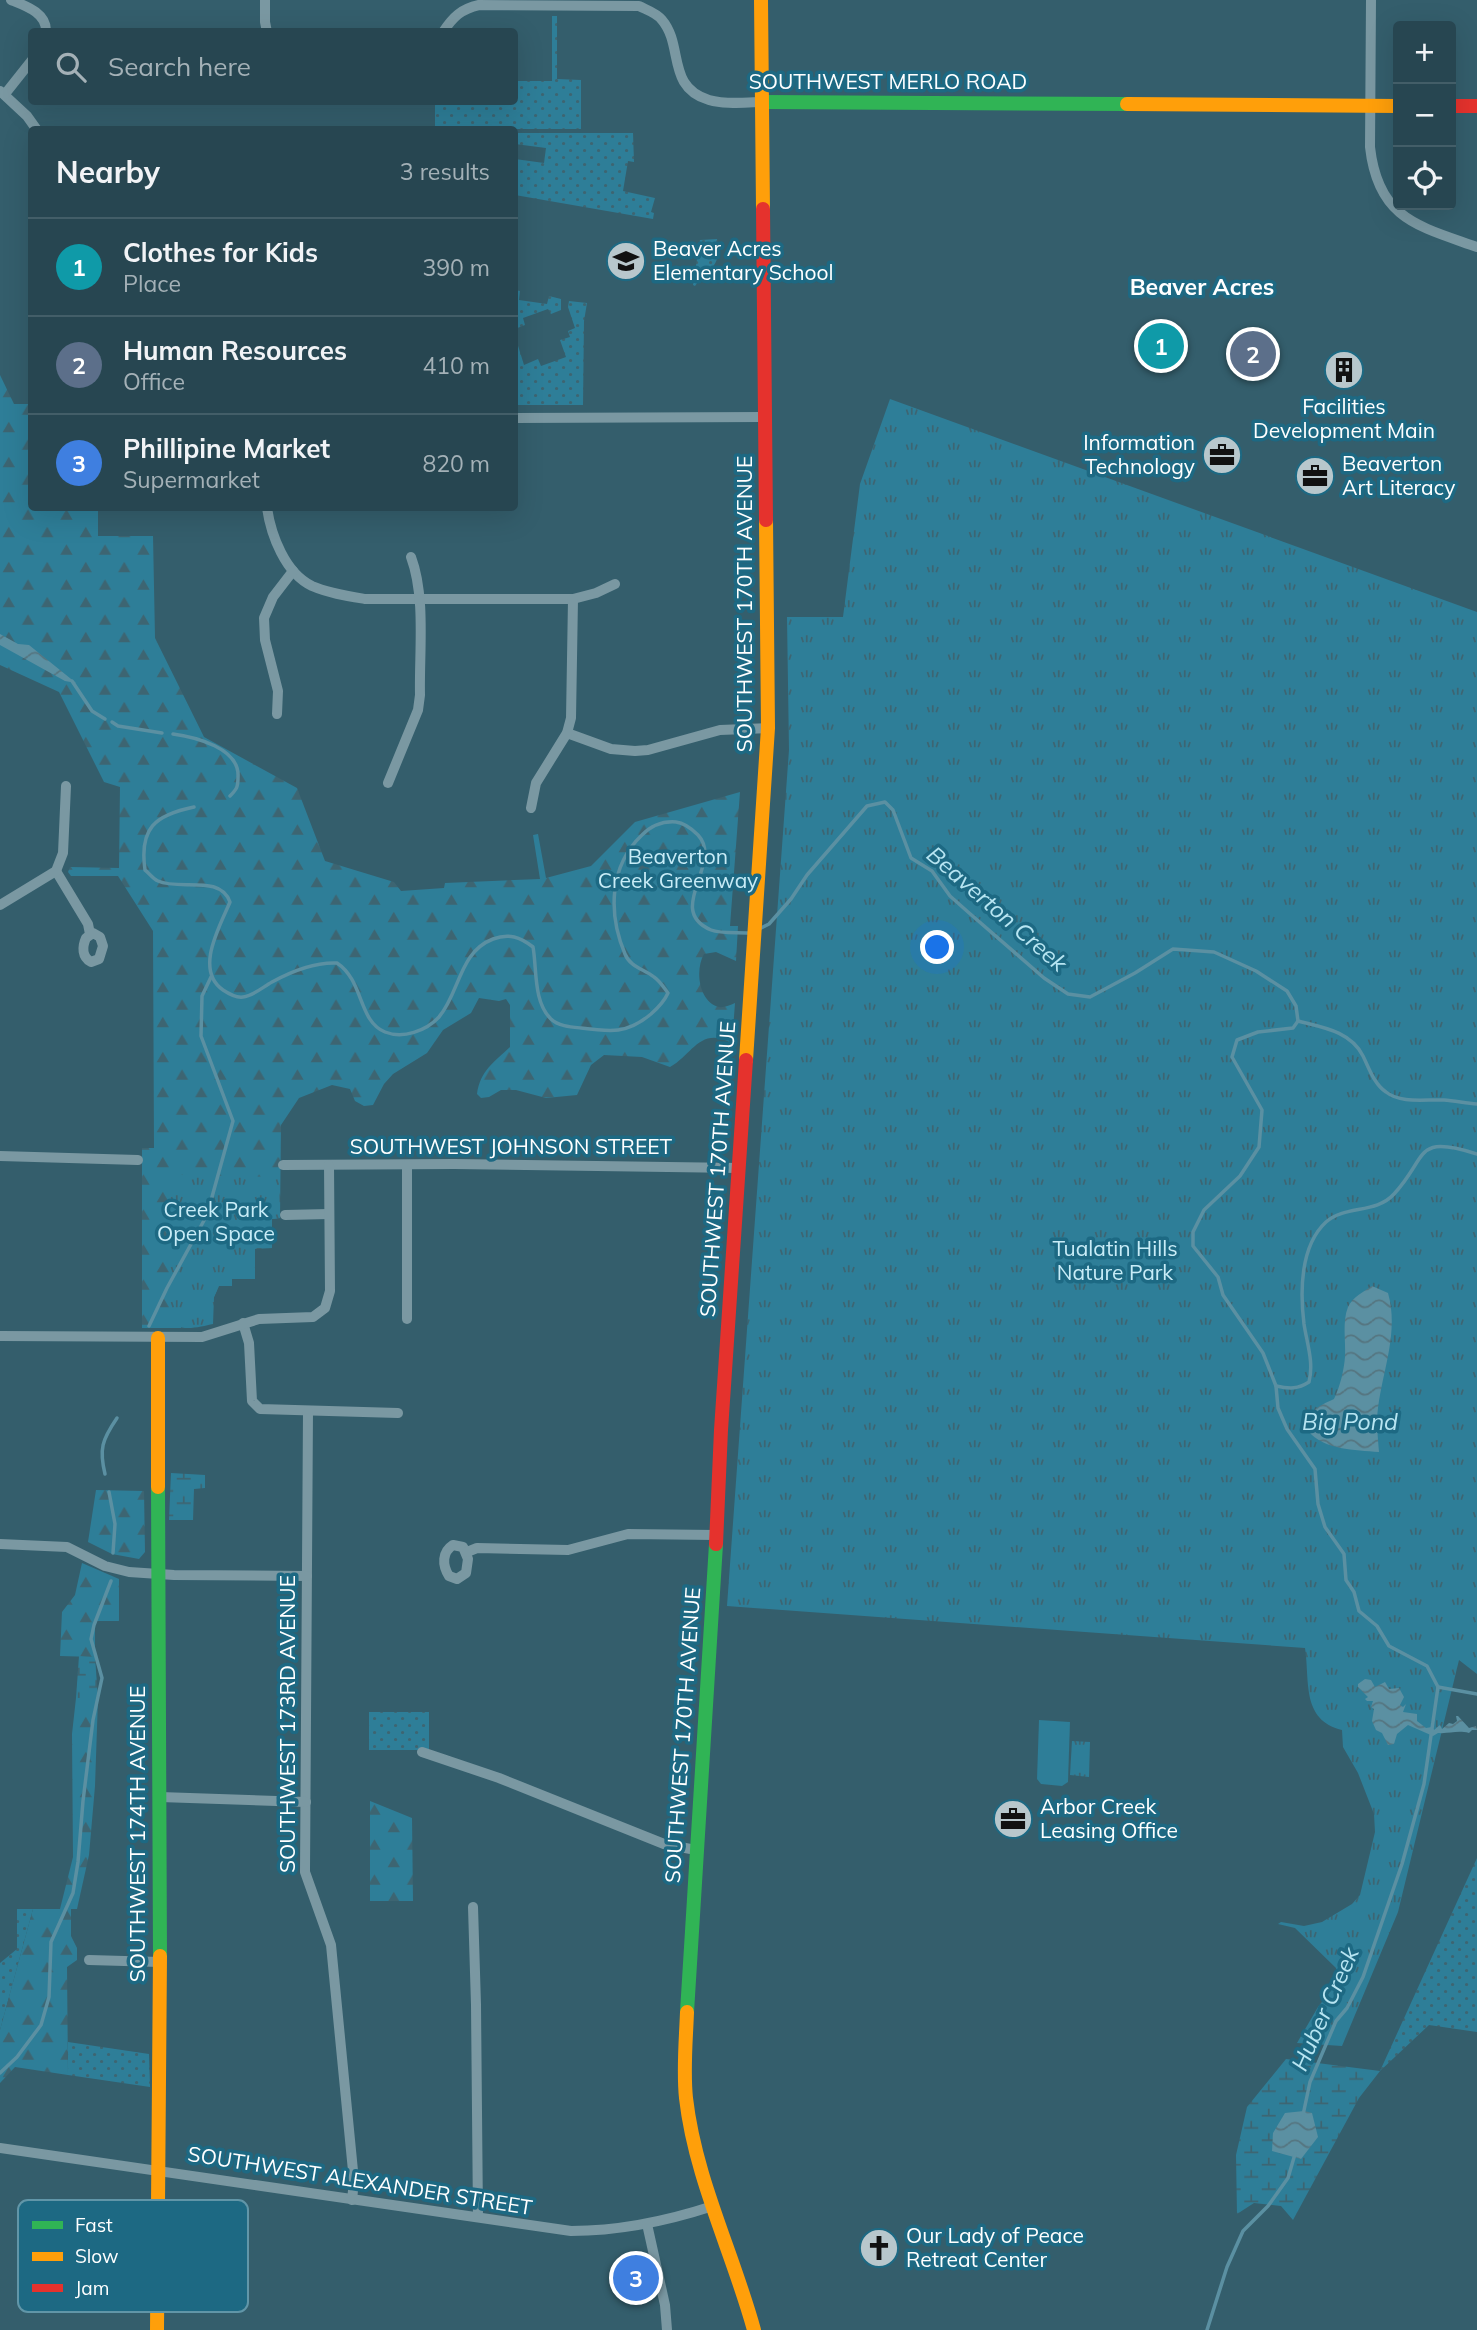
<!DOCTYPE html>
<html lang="en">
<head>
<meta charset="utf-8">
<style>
	body { margin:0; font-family:Mulish,sans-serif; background:#33505b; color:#f1f3f6 }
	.controls { position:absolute; right:21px; top:21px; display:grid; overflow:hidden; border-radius:7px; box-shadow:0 7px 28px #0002 }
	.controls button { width:63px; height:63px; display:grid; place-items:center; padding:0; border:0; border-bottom:2px solid #435e68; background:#274651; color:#f1f3f6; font:35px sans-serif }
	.you { position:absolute; left:938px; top:948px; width:24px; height:24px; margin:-18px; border:5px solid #fff; border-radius:50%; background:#1a73e8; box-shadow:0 0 0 10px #1a73e833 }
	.badge { display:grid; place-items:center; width:46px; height:46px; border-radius:50%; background:#95b2f1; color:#fff; font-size:23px; font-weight:700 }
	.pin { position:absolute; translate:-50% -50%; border:4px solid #fff; box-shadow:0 2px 7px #0006 }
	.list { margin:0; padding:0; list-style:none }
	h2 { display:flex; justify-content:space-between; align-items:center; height:91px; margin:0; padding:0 28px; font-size:30px }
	h2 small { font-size:23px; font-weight:400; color:#a4b1b7 }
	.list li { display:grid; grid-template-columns:46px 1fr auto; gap:21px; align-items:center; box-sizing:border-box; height:98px; padding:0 28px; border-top:2px solid #435e68 }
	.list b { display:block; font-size:26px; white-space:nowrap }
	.list p { margin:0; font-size:23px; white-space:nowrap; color:#a4b1b7 }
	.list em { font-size:23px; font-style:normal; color:#a4b1b7 }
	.icon { flex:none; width:38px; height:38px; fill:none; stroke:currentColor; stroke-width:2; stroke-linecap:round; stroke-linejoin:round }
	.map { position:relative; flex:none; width:1477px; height:2330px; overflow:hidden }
	.search { position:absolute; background:#274651; box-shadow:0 7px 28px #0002; left:28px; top:28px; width:490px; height:77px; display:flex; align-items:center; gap:18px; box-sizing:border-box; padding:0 24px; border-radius:7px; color:#a4b1b7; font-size:26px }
	.panel { position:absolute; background:#274651; box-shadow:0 7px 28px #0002; left:28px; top:126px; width:490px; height:385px; border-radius:7px }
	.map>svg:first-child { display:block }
	.grass { fill:url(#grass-dots) }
	.forest { fill:url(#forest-firs) }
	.wetland { fill:url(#wetland-marsh) }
	.park { fill:url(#park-tufts) }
	.pitch { fill:#2e7e98 }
	.water { fill:url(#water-waves) }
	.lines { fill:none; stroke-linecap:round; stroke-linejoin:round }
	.stream { stroke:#5b90a2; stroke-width:3.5 }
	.street { stroke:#7a98a2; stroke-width:10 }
	.fast { stroke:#30b455; stroke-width:14 }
	.slow { stroke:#ff9f0a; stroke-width:14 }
	.jam { stroke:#e5322d; stroke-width:14 }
	.labels { text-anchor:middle; stroke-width:7; stroke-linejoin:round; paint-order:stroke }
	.street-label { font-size:21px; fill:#fff; stroke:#1d6983 }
	.poi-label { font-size:21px; fill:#fff; stroke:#1d6983; text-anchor:start }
	.park-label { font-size:21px; fill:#c8ecf7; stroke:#1d6983 }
	.neighbourhood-label { font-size:23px; font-weight:bold; fill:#fff; stroke:#1d6983 }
	.water-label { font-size:23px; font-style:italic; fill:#b7e5f2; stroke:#1d6983 }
	.key { fill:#1d6983; stroke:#6196a8; stroke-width:2 }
	.key-label { font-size:19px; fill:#fff }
</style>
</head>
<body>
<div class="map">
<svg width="1477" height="2330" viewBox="0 0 1477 2330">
	<defs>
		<pattern id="grass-dots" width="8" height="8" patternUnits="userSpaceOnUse" patternTransform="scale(1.75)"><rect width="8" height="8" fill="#2e7e98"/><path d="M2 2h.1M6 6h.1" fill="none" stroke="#3d6572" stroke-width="1.8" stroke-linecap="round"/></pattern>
		<pattern id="forest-firs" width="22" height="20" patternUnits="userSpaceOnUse" patternTransform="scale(1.75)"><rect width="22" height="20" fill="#2e7e98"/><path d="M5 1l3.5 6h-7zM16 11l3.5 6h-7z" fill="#3d6572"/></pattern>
		<pattern id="wetland-marsh" width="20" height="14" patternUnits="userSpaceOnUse" patternTransform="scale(1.75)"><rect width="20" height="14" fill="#2e7e98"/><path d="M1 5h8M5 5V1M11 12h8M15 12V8" fill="none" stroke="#3d6572"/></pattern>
		<pattern id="park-tufts" width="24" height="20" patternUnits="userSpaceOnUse" patternTransform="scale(1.75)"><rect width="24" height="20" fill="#2e7e98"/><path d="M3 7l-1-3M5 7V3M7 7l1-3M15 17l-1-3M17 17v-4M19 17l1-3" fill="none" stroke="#3d6572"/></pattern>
		<pattern id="water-waves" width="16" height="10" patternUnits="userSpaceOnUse" patternTransform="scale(1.75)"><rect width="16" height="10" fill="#5b90a2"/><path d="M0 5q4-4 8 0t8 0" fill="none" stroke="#557580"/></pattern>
	</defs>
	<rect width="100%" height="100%" fill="#345e6c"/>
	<g class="grass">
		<path d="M 552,16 L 557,16 L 557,79 L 581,80 L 581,129 L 435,129 L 435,102 L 514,102 L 515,81 L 552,81 Z"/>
		<path d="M 515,133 L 633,133 L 634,162 L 628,161 L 623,191 L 655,198 L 651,212 L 654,213 L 653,219 L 515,195 L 515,159 L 544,163 L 546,148 L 515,144 Z"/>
		<path d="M 717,239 C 722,269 709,266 695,286 L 693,285 L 700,240 Z"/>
		<path d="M 515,290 L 520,291 L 519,300 L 547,304 L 549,296 L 561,299 L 561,310 L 551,314 L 548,309 L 523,318 L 525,325 L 515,329 Z"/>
		<path d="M 569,301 L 587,303 L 584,321 L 583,405 L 515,405 L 515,336 L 524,365 L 538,359 L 541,366 L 566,357 L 560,340 L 570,337 L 568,331 L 575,328 L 568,307 Z"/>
		<rect x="369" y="1712" width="60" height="38"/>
		<path d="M 1477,1858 L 1477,2032 L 1429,2025 L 1380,2071 Z"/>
		<path d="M 17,1909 L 33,1909 L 0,2030 L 0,1963 L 17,1949 Z"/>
		<path d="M 68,2042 L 149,2054 L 150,2087 L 68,2075 Z"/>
	</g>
	<g class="forest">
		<path d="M 0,375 L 14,404 L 31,404 L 32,508 L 98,508 L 98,536 L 153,536 L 155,638 L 204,737 L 297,788 L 325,861 L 394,882 L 401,891 L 444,888 L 445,883 L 540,879 L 533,835 L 538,834 L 546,878 L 591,866 L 635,822 L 740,792 L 730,926 L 738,926 L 736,961 L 716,952 L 704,954 C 695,969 698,1002 719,1007 C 724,1008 730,1005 735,1003 L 732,1043 C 700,1026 693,1054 670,1067 L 642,1057 L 604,1055 L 591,1065 L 577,1095 L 546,1098 L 516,1090 L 501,1090 L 489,1097 L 481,1098 L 477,1094 C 480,1071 494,1062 510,1047 L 510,1005 L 506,999 L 499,1001 L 479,998 L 471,1013 L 443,1030 L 427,1053 L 393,1074 L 384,1084 L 373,1105 L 364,1106 L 355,1101 L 350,1089 L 332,1085 L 299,1098 L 281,1125 L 280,1218 L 272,1219 L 272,1248 L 255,1249 L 255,1279 L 232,1279 L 232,1286 L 219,1286 L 214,1297 L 181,1321 L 181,1328 L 142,1328 L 142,1148 L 154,1148 L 153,931 L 118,876 L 71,876 L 68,872 L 70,867 L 119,868 L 120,787 L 104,782 L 59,692 L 0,665 Z"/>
		<path d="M 96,1490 L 144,1491 L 145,1552 L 139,1559 L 112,1554 L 88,1542 Z"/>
		<path d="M 82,1563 L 119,1579 L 119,1621 L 95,1621 L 95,1657 L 60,1656 L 62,1612 L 75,1595 Z"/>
		<path d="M 76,1698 L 98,1698 L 95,1786 L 89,1855 L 77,1909 L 71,1909 L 71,1936 L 77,1948 L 77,1960 L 67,1967 L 68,2075 L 15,2067 L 0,2083 L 0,2030 L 33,1909 L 60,1909 L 73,1857 L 72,1734 Z"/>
		<path d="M 370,1801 L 412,1818 L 413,1901 L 370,1901 Z"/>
	</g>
	<g class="wetland">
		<path d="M 171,1473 L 205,1475 L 205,1488 L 194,1489 L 193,1520 L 169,1520 Z"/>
		<path d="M 79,1656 L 95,1657 L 98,1698 L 76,1698 Z"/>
		<path d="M 1286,2059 L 1380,2071 L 1359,2098 L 1293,2220 L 1281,2206 L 1254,2203 L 1237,2214 L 1236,2155 L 1247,2107 Z"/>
	</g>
	<g class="park">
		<path d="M 890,399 L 1477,612 L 1477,1674 L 1459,1660 L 1398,1912 L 1342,2046 L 1297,2043 L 1318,2007 L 1337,1983 L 1336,1968 L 1295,1928 L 1278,1924 L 1281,1922 L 1304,1926 L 1322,1922 L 1352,1904 L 1360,1895 L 1375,1832 L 1374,1814 L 1358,1773 L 1343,1747 L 1342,1730 C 1301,1720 1310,1681 1305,1648 L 727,1606 L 789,750 L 787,617 L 843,617 L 860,484 Z"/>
		<path d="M 181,1175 L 279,1177 L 280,1218 L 272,1219 L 272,1248 L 255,1248 L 255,1279 L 232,1279 L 232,1286 L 219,1286 L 214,1297 L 213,1324 C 199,1327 175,1334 169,1317 L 169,1184 L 174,1177 Z"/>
		<path d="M 1072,1741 L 1090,1742 L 1089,1777 L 1070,1775 Z"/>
	</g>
	<path class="pitch" d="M 1039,1720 L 1070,1722 L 1068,1782 L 1062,1786 L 1041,1784 L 1037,1779 Z"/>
	<g class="water">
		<path d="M 0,634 L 18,644 L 29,645 L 76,683 L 65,681 L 0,645 Z"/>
		<path d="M 1372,1286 L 1388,1293 C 1399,1332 1383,1369 1378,1408 C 1376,1422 1378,1438 1379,1452 C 1355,1450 1324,1450 1308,1431 C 1308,1410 1317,1407 1334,1399 C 1340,1387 1344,1370 1345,1357 C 1346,1341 1342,1322 1348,1307 C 1353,1297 1363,1292 1372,1286 Z"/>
		<path d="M 1365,1679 L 1371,1680 L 1375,1687 L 1385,1682 L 1389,1689 L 1399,1688 L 1404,1697 L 1400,1705 L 1403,1707 L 1406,1704 L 1403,1712 L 1417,1714 L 1417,1721 L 1426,1728 L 1432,1727 L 1434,1730 L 1440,1725 L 1442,1729 L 1449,1723 L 1453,1724 L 1457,1721 L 1456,1716 L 1458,1716 L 1469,1728 L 1476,1726 L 1477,1730 L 1472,1730 L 1469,1733 C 1457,1730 1449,1734 1438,1733 L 1433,1736 L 1408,1725 L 1397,1734 L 1394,1744 L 1388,1745 L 1382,1733 L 1376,1730 L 1372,1721 L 1374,1709 L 1371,1707 L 1373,1701 L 1367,1701 L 1365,1699 L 1368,1697 L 1358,1687 L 1358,1684 Z"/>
		<path d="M 1304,2111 L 1312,2113 L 1318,2137 L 1301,2159 L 1272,2151 L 1273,2133 L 1285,2113 Z"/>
	</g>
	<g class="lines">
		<g class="stream">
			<path d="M 72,681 L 92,711 L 105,719"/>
			<path d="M 112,722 L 118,726 L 162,733"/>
			<path d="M 173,734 C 195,737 240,748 238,777 C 238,787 237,789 230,796"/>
			<path d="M 194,807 C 155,815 139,828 145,870 C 149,873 153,879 158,881 C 180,891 220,874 230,902 C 220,926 194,970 223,990 C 229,994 236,998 243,997 C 253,996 263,987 272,982 C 292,971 314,962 337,963 C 364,981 358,1021 385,1032 C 403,1039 426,1031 439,1017 C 460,992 459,952 493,939 C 509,933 520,937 533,947 C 537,968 533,1002 551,1019 C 558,1026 571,1027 581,1028 C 611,1032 627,1034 651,1014 C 659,1007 664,1002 668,993 C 664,988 660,981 654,977 C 644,969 630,967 625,954 C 608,914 609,866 642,835 C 651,826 663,821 676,822 C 685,823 692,829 698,835 C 724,863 664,910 711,930 C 721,934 738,932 749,933"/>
			<path d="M 759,929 L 769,924 L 791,899 L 807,875 L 867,806 L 885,802 L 893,810 L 911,858 L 932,871 L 950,896 L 968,912 L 1044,978 L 1068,994 L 1090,997 L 1135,973 L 1173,949 L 1214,952 L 1256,971 L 1287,991 L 1296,1006 L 1298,1021 L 1293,1028 L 1258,1032 L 1237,1040 L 1232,1057 L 1262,1110 L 1259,1147 L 1240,1176 L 1204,1210 L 1193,1232 L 1193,1246 L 1218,1277 L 1223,1295 L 1263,1353 L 1276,1386 L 1278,1408 L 1287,1429 L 1315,1469 L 1318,1504 L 1325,1527 L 1344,1554 L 1346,1580 L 1354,1592 L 1359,1611 L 1377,1626 L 1389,1646 L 1427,1666 L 1438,1687"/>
			<path d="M 1298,1021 C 1321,1027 1351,1031 1363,1056 C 1369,1068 1374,1084 1386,1092 C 1401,1104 1426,1099 1444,1100 C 1455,1101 1466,1103 1477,1104"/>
			<path d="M 149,1326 L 167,1288 L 207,1215 L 233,1121 L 201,1036 L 202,996 L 211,977"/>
			<path d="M 1276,1386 C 1290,1389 1298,1389 1309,1382 C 1314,1362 1307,1344 1304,1324 C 1300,1292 1300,1246 1326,1222 C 1345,1205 1376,1214 1394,1194 C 1429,1156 1413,1134 1477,1154"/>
			<path d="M 105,1474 C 99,1449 102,1440 117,1418"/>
			<path d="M 109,1492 L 115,1524 L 113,1553"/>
			<path d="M 1438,1687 L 1477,1694"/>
			<path d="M 0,2073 L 17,2057 L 41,2025 L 49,1997 L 51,1942 L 73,1893 L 78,1862 L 83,1801 L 93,1720 L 102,1678 L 91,1639 L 94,1625 L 111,1581"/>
			<path d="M 1303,2115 L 1310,2082 L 1336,2021 L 1347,2008 L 1363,1977 L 1402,1864 L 1424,1784 L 1438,1687"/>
			<path d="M 1207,2330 L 1227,2267 L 1243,2231 L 1268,2206 L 1288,2178 L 1295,2154"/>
		</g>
		<g class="street">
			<path d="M 11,0 C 26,6 47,13 46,32"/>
			<path d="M 265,0 L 265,22 L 267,32"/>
			<path d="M 1371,0 L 1370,147 C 1378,219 1418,226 1477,247"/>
			<path d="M 443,32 C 453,17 461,9 479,5 L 639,6 C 647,10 657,13 662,20 C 684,46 666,87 709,100 C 726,105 746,102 763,102"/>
			<path d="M 0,91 L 27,116 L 37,130"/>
			<path d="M 5,94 L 32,60"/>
			<path d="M 514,418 L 766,417"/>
			<path d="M 267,508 C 271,535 285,573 312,586 C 328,593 347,596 365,599 L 573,599 L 596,593 L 615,584"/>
			<path d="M 277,714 L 278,691 L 265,640 L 264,618 L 273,597 L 293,571"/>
			<path d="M 567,733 L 611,749 L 635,751 L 648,750 L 720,730 L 768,728"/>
			<path d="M 388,783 L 418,710 L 420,695 C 419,653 426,597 411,557"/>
			<path d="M 531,808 L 536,783 L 567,733 L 571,718 L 573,599"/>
			<path d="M 56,871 L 88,924 L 90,934"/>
			<path d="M 0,905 L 56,871 L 63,853 L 66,786"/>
			<path d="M 93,933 L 100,937 L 103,946 L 99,959 L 91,962 C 82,957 82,947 86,938 Z"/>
			<path d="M 0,1156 L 138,1160"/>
			<path d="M 283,1165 L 454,1164 L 739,1168"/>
			<path d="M 285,1215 L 329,1214"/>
			<path d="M 407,1319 L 407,1165"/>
			<path d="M 243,1323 L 249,1343 L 252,1401 L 260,1409 L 398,1413"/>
			<path d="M 0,1336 L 202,1337 L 259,1319 L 313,1317 L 325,1308 L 330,1291 L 329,1165"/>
			<path d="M 308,1411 L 305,1872 L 331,1945 L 354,2181 L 352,2200"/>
			<path d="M 0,1544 L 67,1547 L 105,1566 L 129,1572 L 174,1575 L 307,1576"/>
			<path d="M 453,1545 L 463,1547 L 468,1559 L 466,1573 L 457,1579 L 449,1576 C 442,1565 442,1552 453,1545 Z"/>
			<path d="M 467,1552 L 477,1548 L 568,1550 L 628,1534 L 716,1535"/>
			<path d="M 422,1752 L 499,1778 L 664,1844 L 696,1850"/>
			<path d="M 160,1797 L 306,1802"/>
			<path d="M 473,1907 L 476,2005 L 478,2217"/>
			<path d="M 89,1960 L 160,1962"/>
			<path d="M 0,2148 L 571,2231 C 620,2231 667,2221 713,2206"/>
			<path d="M 647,2224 L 665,2305 L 667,2330"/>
		</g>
		<g class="fast">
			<path d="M 763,102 L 1127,104"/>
			<path d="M 158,1487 L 160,1956"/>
			<path d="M 687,2012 L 716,1544"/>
		</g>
		<g class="slow">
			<path d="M 761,0 L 763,209"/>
			<path d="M 1127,104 L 1398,106"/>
			<path d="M 746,1060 L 768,728 L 766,520"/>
			<path d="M 158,1487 L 158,1338"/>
			<path d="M 687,2012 C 686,2040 683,2070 686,2098 C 695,2178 733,2253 754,2330"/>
			<path d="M 157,2330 L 160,1956"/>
		</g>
		<g class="jam">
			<path d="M 1451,106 L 1477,106"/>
			<path d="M 763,209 L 766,520"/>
			<path d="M 716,1544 L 721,1430 L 746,1060"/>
		</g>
	</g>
	<defs>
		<g id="school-disc" transform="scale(2.0125)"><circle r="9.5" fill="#b8c7cc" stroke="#1d6983"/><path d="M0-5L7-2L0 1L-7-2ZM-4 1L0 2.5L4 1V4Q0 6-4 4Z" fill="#111"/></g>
		<g id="building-disc" transform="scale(2.0125)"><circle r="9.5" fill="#b8c7cc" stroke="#1d6983"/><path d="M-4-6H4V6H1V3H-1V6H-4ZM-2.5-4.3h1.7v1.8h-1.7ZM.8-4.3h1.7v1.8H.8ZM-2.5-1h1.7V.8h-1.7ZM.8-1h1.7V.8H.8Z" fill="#111"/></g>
		<g id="office-disc" transform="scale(2.0125)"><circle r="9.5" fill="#b8c7cc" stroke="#1d6983"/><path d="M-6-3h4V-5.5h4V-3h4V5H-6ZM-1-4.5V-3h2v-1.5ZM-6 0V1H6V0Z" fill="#111"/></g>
		<g id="church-disc" transform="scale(2.0125)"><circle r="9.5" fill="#b8c7cc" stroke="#1d6983"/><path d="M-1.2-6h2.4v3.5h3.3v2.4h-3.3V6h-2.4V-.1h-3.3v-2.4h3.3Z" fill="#111"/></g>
	</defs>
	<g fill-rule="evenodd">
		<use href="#school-disc" x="626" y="261"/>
		<use href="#building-disc" x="1344" y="370"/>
		<use href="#office-disc" x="1222" y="455"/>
		<use href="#office-disc" x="1315" y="476"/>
		<use href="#office-disc" x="1013" y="1819"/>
		<use href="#church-disc" x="879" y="2248"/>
	</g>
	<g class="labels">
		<g class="street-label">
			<text x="888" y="89">SOUTHWEST MERLO ROAD</text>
			<text transform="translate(745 604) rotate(-90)" y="7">SOUTHWEST 170TH AVENUE</text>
			<text x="511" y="1154">SOUTHWEST JOHNSON STREET</text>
			<text transform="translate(718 1169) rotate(-86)" y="7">SOUTHWEST 170TH AVENUE</text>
			<text transform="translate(288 1724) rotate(-90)" y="7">SOUTHWEST 173RD AVENUE</text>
			<text transform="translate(683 1735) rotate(-86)" y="7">SOUTHWEST 170TH AVENUE</text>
			<text transform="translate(138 1834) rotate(-90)" y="7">SOUTHWEST 174TH AVENUE</text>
			<text transform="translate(360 2181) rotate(9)" y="7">SOUTHWEST ALEXANDER STREET</text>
		</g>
		<g class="poi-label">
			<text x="653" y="256">Beaver Acres<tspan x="653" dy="24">Elementary School</tspan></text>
			<text x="1344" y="414" text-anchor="middle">Facilities<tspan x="1344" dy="24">Development Main</tspan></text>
			<text x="1195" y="450" text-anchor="end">Information<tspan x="1195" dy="24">Technology</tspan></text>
			<text x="1342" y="471">Beaverton<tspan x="1342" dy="24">Art Literacy</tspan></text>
			<text x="1040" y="1814">Arbor Creek<tspan x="1040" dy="24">Leasing Office</tspan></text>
			<text x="906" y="2243">Our Lady of Peace<tspan x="906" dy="24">Retreat Center</tspan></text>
		</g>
		<g class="park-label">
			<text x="678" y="864">Beaverton<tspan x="678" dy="24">Creek Greenway</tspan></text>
			<text x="216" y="1217">Creek Park<tspan x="216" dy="24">Open Space</tspan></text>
			<text x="1115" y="1256">Tualatin Hills<tspan x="1115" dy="24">Nature Park</tspan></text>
		</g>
		<g class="neighbourhood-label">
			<text x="1202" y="295">Beaver Acres</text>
		</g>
		<g class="water-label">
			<text transform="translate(997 909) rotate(41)" y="8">Beaverton Creek</text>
			<text x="1350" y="1430">Big Pond</text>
			<text transform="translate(1325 2009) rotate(-66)" y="8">Huber Creek</text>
		</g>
	</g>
	<rect x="18" y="2200" width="230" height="112" rx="10" class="key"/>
	<rect x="32" y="2221" width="31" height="8" fill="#30b455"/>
	<rect x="32" y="2252" width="31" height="9" fill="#ff9f0a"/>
	<rect x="32" y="2284" width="31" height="8" fill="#e5322d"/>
	<g class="key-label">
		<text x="75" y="2232">Fast</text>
		<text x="75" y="2263">Slow</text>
		<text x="75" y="2295">Jam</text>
	</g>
</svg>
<div class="controls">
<button>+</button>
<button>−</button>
<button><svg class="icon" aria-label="locate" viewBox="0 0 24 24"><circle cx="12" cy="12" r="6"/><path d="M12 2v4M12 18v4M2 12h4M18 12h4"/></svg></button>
</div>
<div class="you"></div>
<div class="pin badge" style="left:1161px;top:346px;background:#0f9aa8">1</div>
<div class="pin badge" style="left:1253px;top:354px;background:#5c6f8a">2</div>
<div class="pin badge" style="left:636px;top:2278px;background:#3f7fe0">3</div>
<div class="search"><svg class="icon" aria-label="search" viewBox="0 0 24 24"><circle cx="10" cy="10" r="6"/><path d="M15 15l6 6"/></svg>Search here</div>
<section class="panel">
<h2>Nearby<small>3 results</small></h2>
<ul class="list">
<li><span class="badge" style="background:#0f9aa8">1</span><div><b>Clothes for Kids</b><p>Place</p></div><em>390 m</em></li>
<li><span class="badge" style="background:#5c6f8a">2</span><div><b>Human Resources</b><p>Office</p></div><em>410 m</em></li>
<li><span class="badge" style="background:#3f7fe0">3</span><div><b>Phillipine Market</b><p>Supermarket</p></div><em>820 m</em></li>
</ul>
</section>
</div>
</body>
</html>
